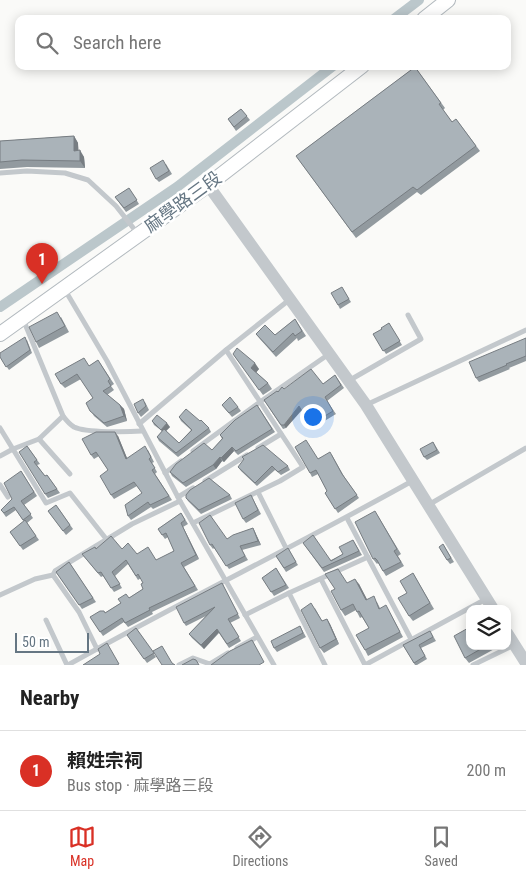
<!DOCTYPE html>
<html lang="en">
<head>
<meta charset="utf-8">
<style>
	body { margin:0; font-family:"Roboto Condensed","Noto Sans TC",sans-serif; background:#f6f6f6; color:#222 }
	.controls { position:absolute; right:15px; bottom:15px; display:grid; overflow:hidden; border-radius:10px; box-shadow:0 2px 12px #0003 }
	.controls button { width:45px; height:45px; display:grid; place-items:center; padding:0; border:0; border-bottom:1px solid #e0e0e0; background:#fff; color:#222; font:25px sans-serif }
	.scale { position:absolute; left:15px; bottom:12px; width:74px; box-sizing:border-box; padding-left:5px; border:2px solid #657683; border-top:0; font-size:14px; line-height:18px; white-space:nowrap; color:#657683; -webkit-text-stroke:4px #fff; paint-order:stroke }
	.you { position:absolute; left:312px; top:416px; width:18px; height:18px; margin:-12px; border:4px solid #fff; border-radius:50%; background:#1a73e8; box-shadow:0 0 0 8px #1a73e833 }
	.badge { display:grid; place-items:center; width:32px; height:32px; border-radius:50%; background:#d93025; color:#fff; font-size:16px; font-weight:700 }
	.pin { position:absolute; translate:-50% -41px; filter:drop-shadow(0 1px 2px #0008) }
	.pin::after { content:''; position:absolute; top:26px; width:18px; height:15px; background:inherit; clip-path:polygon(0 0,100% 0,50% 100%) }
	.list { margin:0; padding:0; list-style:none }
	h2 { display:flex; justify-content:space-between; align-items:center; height:65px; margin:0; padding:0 20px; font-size:21px }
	h2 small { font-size:16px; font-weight:400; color:#767676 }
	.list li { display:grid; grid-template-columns:32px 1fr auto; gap:15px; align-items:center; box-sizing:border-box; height:80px; padding:0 20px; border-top:1px solid #e0e0e0 }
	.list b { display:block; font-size:19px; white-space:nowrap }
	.list p { margin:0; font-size:16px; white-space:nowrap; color:#767676 }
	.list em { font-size:16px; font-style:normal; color:#767676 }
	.icon { flex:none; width:28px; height:28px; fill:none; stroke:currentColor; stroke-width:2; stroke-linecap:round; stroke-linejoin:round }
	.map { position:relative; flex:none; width:526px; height:665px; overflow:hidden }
	.search { position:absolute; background:#fff; box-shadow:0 2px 12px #0003; left:15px; right:15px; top:15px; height:55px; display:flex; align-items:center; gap:12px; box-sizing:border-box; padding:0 18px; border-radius:10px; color:#767676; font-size:19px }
	.sheet { height:145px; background:#fff }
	nav { display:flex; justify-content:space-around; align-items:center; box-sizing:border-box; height:70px; border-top:1px solid #e0e0e0; background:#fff; font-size:14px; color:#767676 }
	nav a { display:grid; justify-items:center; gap:2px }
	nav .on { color:#d93025 }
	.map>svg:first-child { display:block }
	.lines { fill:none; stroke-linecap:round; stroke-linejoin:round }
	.canal { stroke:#bbc7cb; stroke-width:10 }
	.secondary-casing { stroke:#b3babf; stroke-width:16 }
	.service { stroke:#c3c8cc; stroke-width:5 }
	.tertiary { stroke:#c3c8cc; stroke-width:12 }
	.secondary { stroke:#fff; stroke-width:14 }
	.wall { fill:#929a9f }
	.shaded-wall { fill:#777d82 }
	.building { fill:#aab3b9; stroke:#777d82 }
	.labels { text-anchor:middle; stroke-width:5; stroke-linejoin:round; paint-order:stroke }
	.street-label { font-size:18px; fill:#657683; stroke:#fff }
</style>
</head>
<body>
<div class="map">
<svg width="526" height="665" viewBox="0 0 526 665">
	<rect width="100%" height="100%" fill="#fafaf8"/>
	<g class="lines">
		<g class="canal">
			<path d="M 394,19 L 419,0"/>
			<path d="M 0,307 L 177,187 L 333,66"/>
		</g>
		<g class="secondary-casing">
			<g id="secondary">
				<path d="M 424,19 L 448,0"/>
				<path d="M 0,334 L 208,185 L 362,66"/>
			</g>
		</g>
		<g class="service">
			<path d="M 0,173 L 27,171 L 65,173 L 88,180 L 116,206 L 138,234"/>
			<path d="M 65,290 L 107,361 L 180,501 L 274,665"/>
			<path d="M 23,319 L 63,416 C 66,420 69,424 74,427 C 86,433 128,432 142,431"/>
			<path d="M 350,380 L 421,339 L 408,315"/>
			<path d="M 366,405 L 526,330"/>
			<path d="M 139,424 L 226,350 L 289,300"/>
			<path d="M 0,428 L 46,503 L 70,493 L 107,540"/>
			<path d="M 39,439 L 70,474"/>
			<path d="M 258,448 L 281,434"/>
			<path d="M 193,451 L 260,402 L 329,354"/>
			<path d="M 0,456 L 13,449 L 39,439 L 63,416"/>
			<path d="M 165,473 L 181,461"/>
			<path d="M 205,481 L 247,455"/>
			<path d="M 0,485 L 8,497"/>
			<path d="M 258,492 L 286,548"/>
			<path d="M 178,497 L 193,488"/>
			<path d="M 430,504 L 526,448"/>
			<path d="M 347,518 L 411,639"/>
			<path d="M 193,523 L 280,481 L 303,467 L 226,350"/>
			<path d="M 321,579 L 365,665"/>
			<path d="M 289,593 L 325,665"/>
			<path d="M 0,595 L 35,579 L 53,575"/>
			<path d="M 245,615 L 289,593 L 368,557"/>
			<path d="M 46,620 L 67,665"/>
			<path d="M 237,648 L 257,637"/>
			<path d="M 97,649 L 79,612 L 53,575 L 55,571 L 132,524 L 180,501"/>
			<path d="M 68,665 C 182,601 300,544 414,480"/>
			<path d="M 179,665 L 193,658 L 210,664 L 228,653"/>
			<path d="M 365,665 L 486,599"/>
			<path d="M 473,665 L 514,645"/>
		</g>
		<g class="tertiary">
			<path d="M 208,185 L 366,405 L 493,609"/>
			<path d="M 507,633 L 526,663"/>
		</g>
		<use href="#secondary" class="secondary"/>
	</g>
	<g class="wall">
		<path d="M 415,67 L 445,108 L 443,110 L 452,122 L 456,119 L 480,151 L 421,195 L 417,192 L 356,238 L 296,156 Z"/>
		<path d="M 241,109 L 250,120 L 236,131 L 228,119 Z"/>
		<path d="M 74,136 L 78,143 L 78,151 L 84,157 L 85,168 L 27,167 L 0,169 L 0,141 Z"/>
		<path d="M 166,164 L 172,174 L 159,182 L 156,179 Z"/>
		<path d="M 129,188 L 139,204 L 126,212 L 115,197 Z"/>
		<path d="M 344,291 L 351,302 L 340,309 L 338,305 Z"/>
		<path d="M 61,317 L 69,332 L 39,348 L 36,342 Z"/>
		<path d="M 295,319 L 306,336 L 298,341 L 297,338 L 276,357 L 260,339 L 256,334 L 275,335 Z"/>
		<path d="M 389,323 L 402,345 L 386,354 L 373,334 L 382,329 Z"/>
		<path d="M 526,338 L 526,361 L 509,368 L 510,369 L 479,382 L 476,378 Z"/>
		<path d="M 27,340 L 32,353 L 9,370 L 0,357 Z"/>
		<path d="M 233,354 L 259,369 L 256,372 L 268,383 L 272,389 L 263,395 Z"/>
		<path d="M 98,360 L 114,384 L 111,386 L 114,390 L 107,395 L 120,405 L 124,409 L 127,421 L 107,427 L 94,416 L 86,403 L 93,398 L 81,379 L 65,388 L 61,384 Z"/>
		<path d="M 335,375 L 344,388 L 327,401 L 336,414 L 313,428 L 301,410 L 286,428 L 283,429 L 264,400 L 284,389 L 323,384 Z"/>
		<path d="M 145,402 L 149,410 L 141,417 L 138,413 Z"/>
		<path d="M 222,405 L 238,407 L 241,411 L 232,417 Z"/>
		<path d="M 257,405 L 275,432 L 238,455 L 234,451 L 224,462 L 222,461 L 216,469 L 186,487 L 172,476 L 170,472 L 212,450 L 222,439 L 220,435 Z"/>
		<path d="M 179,417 L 200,421 L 209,428 L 211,432 L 178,457 L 159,441 L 157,437 L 162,431 L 154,425 L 152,421 L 170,427 L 166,431 L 179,443 L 191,430 L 181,421 Z"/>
		<path d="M 118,436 L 127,458 L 148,450 L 154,462 L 152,463 L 157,472 L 155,474 L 172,500 L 153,509 L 151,507 L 131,520 L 128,516 L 142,493 L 137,486 L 114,499 L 111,495 L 108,470 L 99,456 L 94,459 L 91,455 Z"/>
		<path d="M 433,442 L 440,453 L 427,460 L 424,457 Z"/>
		<path d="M 27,446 L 40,464 L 37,465 L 45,476 L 47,475 L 60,493 L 48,498 L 45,494 Z"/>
		<path d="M 332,455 L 345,478 L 359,498 L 338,513 L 325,493 L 327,491 L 318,474 L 312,477 L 310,473 L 319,458 Z"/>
		<path d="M 288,466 L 290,470 L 281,475 L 275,470 L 257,486 L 241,471 L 238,467 Z"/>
		<path d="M 21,471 L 37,496 L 24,505 L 33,518 L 27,523 L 39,540 L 23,550 L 10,532 L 24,522 L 16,510 L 6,517 L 1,510 L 12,499 Z"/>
		<path d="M 230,495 L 232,499 L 201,514 L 188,501 L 186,498 Z"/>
		<path d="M 253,499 L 261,514 L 246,523 L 243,519 Z"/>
		<path d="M 56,505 L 73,529 L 66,535 L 48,511 Z"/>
		<path d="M 181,513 L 188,524 L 183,527 L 199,559 L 184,567 L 198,590 L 152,612 L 153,614 L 128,627 L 124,622 L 103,636 L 90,617 L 105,613 L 143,589 L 143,583 L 141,578 L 138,580 L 128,564 L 115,576 L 122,588 L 114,592 L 103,576 L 101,577 L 82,554 L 96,549 L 122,549 L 157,560 L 174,551 L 168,537 L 165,539 L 158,529 Z"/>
		<path d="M 378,516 L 401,554 L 398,556 L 404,566 L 386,576 L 378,563 L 377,564 L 373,559 Z"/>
		<path d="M 253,528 L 255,532 L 261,545 L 242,550 L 248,560 L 229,569 L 214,548 L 213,549 L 210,545 L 227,539 Z"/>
		<path d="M 353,540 L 362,555 L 324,572 L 303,543 L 331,560 L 343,554 Z"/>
		<path d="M 443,544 L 454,562 L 450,564 L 447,560 Z"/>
		<path d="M 290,552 L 298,565 L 286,572 L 276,556 Z"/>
		<path d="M 69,562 L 96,602 L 82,609 L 56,572 Z"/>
		<path d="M 276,568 L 289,588 L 274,596 L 262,578 Z"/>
		<path d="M 413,573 L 434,609 L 413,621 L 409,616 L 407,593 Z"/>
		<path d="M 222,583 L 240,618 L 230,623 L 241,641 L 229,648 L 219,633 L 204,649 L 192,638 L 189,634 L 206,616 L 186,626 L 184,623 Z"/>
		<path d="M 347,583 L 359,584 L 367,600 L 377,602 L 380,608 L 389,611 L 403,637 L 368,656 L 365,650 L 369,628 L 362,617 L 360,618 L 356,610 L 345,616 L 341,610 Z"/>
		<path d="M 315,608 L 322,621 L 327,619 L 330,624 L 339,644 L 324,653 L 320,648 Z"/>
		<path d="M 300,626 L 306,637 L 277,652 L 274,648 Z"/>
		<path d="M 136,628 L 156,657 L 147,663 L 127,635 Z"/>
		<path d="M 430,631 L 436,641 L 421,648 L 427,659 L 417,665 L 415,665 L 403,645 Z"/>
		<path d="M 470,646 L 497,646 L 498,647 L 469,663 L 465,658 Z"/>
	</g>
	<g class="shaded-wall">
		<path d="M 74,136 L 78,143 L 79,157 L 74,151 Z"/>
		<path d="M 80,150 L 84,157 L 85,168 L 80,161 Z"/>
		<path d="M 255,363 L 259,369 L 255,374 L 251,368 Z"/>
		<path d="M 120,405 L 124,409 L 127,421 L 124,416 Z"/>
		<path d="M 299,406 L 302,410 L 286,428 L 284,425 Z"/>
		<path d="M 167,423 L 170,427 L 164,433 L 161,430 Z"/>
		<path d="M 115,432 L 118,436 L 129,463 L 126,459 Z"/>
		<path d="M 232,447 L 234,451 L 224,462 L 221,458 Z"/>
		<path d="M 220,457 L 222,461 L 216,469 L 213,465 Z"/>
		<path d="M 181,523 L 199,559 L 196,555 Z"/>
		<path d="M 253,528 L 255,532 L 261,545 L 258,541 Z"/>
		<path d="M 355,579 L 359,584 L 370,605 L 366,600 Z"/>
		<path d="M 327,619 L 330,624 L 339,644 L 336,639 Z"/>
		<path d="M 217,629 L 219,632 L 204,649 L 201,645 Z"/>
	</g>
	<g class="building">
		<path d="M 415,67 L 441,103 L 439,104 L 452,122 L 456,119 L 476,146 L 417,190 L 413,187 L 352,232 L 296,156 Z"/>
		<path d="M 241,109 L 247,116 L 234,127 L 228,119 Z"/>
		<path d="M 74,136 L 74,151 L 80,150 L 80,161 L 22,160 L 0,162 L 0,141 Z"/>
		<path d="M 163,160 L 169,171 L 156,179 L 150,168 Z"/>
		<path d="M 129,188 L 137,200 L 124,208 L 115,197 Z"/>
		<path d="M 342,287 L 349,299 L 338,305 L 331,293 Z"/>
		<path d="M 57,312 L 65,326 L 36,342 L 29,327 Z"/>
		<path d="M 295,319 L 302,331 L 295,336 L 293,333 L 273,352 L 256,334 L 265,325 L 275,335 Z"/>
		<path d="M 389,323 L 400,341 L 383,351 L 373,334 L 382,329 L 381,328 Z"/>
		<path d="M 25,337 L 30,350 L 6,367 L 0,357 L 0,353 Z"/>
		<path d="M 526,338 L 526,356 L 506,364 L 507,365 L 476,378 L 469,362 Z"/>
		<path d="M 237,348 L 255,363 L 251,368 L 268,383 L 259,390 L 233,354 Z"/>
		<path d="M 84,358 L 89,366 L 98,360 L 110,379 L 108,381 L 111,386 L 103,391 L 120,405 L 124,416 L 104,423 L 90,411 L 86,403 L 93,398 L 77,374 L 61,384 L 55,374 Z"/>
		<path d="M 311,369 L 323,384 L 335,375 L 341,385 L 325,397 L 333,411 L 310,425 L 299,406 L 284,425 L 281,425 L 264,400 L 277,391 L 278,392 L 282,387 L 284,389 Z"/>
		<path d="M 230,397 L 238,407 L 229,413 L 222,405 Z"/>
		<path d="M 143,399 L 146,406 L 138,413 L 134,404 Z"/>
		<path d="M 257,405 L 272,429 L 236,451 L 232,447 L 221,458 L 220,457 L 213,465 L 183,483 L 170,472 L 176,464 L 204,443 L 212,450 L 223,438 L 220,435 L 235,420 Z"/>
		<path d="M 186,409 L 200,421 L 201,420 L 209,428 L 176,453 L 157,437 L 164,429 L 179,443 L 192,430 L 179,417 Z"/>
		<path d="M 157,415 L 167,423 L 161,430 L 152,421 Z"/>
		<path d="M 96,432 L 115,432 L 126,459 L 145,446 L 151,457 L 149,459 L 155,468 L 152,470 L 169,496 L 150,505 L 148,502 L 128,516 L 125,505 L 142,493 L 134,482 L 111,495 L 100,476 L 108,470 L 96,452 L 91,455 L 82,439 Z"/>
		<path d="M 306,440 L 318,459 L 330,452 L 342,474 L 357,495 L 335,509 L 325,493 L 327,491 L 316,470 L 310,473 L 295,447 Z"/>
		<path d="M 433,442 L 437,450 L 424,457 L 420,449 Z"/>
		<path d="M 263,445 L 288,466 L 278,472 L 272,466 L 255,483 L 238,467 L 244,459 L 242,457 Z"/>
		<path d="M 27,446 L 37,460 L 34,462 L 45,476 L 47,475 L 57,489 L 45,494 L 19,452 Z"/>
		<path d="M 21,471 L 34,492 L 21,501 L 31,514 L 23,520 L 14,507 L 4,513 L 1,510 L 12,499 L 4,483 Z"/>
		<path d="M 209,478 L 230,495 L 199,510 L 186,498 L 186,495 L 190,490 Z"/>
		<path d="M 251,495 L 258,510 L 243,519 L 235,503 Z"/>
		<path d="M 56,505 L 70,525 L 63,531 L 48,511 Z"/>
		<path d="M 375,511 L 397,549 L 394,551 L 401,562 L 383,571 L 377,560 L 375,558 L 373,559 L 355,522 Z"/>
		<path d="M 181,513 L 185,520 L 181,523 L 196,555 L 181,563 L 195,586 L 149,608 L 150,610 L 125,623 L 122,618 L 100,632 L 90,617 L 100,611 L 104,611 L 105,613 L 121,603 L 118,599 L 126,594 L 129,598 L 143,589 L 141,584 L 143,583 L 138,574 L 136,576 L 126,560 L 112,572 L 120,584 L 111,588 L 101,572 L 98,573 L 82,554 L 95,547 L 96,549 L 111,536 L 122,549 L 128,543 L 137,554 L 148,547 L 156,560 L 174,551 L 166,533 L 162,535 L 158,529 Z"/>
		<path d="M 210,515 L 227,539 L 233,535 L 253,528 L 258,541 L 240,546 L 245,556 L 226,566 L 212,544 L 210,545 L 199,523 Z"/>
		<path d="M 25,520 L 36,536 L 20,546 L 10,532 Z"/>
		<path d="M 313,535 L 331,561 L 343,554 L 339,547 L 353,540 L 359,551 L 322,568 L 303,543 Z"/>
		<path d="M 443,544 L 451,558 L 447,560 L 439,547 Z"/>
		<path d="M 288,548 L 296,562 L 284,568 L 276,556 Z"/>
		<path d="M 69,562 L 93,598 L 79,605 L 56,572 Z"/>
		<path d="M 276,568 L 286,585 L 271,592 L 262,578 Z"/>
		<path d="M 338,569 L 347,583 L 355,579 L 366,600 L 374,596 L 379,609 L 386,605 L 400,632 L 365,650 L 356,635 L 369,628 L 359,611 L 357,612 L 353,604 L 341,610 L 331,591 L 335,589 L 325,574 Z"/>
		<path d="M 413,573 L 430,603 L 409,616 L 398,598 L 407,593 L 400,581 Z"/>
		<path d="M 222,583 L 238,614 L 228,619 L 239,637 L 227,644 L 217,629 L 201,645 L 189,634 L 215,607 L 184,623 L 176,607 Z"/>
		<path d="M 311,603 L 322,621 L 327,619 L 336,639 L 320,648 L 301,610 Z"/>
		<path d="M 300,626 L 303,633 L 274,648 L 271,641 Z"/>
		<path d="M 470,627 L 470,646 L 486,646 L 465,658 L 454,636 Z"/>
		<path d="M 136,628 L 154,653 L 144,659 L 127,635 Z"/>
		<path d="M 430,631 L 433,637 L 419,645 L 425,656 L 414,663 L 403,645 Z"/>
		<path d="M 252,640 L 264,662 L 259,665 L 211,665 L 230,651 Z"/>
		<path d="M 107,643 L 119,664 L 117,665 L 83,665 L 100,654 L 98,649 Z"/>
		<path d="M 162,646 L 172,663 L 175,665 L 162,665 L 153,651 Z"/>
		<path d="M 193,659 L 196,660 L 199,665 L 182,665 Z"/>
	</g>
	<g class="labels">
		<g class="street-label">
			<text transform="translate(183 202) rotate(-36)" y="6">麻學路三段</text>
		</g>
	</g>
</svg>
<div class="controls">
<button><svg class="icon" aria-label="layers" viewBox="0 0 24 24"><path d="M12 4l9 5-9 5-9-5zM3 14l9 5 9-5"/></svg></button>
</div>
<div class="scale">50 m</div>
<div class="you"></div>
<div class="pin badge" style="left:42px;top:284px">1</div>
<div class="search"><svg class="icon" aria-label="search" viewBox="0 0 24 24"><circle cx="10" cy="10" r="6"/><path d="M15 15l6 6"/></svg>Search here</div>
</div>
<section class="sheet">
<h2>Nearby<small></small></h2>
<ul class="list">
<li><span class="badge">1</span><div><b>賴姓宗祠</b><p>Bus stop · 麻學路三段</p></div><em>200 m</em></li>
</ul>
</section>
<nav>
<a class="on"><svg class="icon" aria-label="map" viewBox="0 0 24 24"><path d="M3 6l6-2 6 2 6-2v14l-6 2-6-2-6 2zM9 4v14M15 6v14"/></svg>Map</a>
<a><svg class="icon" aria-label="directions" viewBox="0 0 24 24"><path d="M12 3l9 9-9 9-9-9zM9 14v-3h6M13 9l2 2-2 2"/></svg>Directions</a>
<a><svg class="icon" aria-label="saved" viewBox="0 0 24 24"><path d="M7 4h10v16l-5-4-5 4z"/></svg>Saved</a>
</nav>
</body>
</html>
